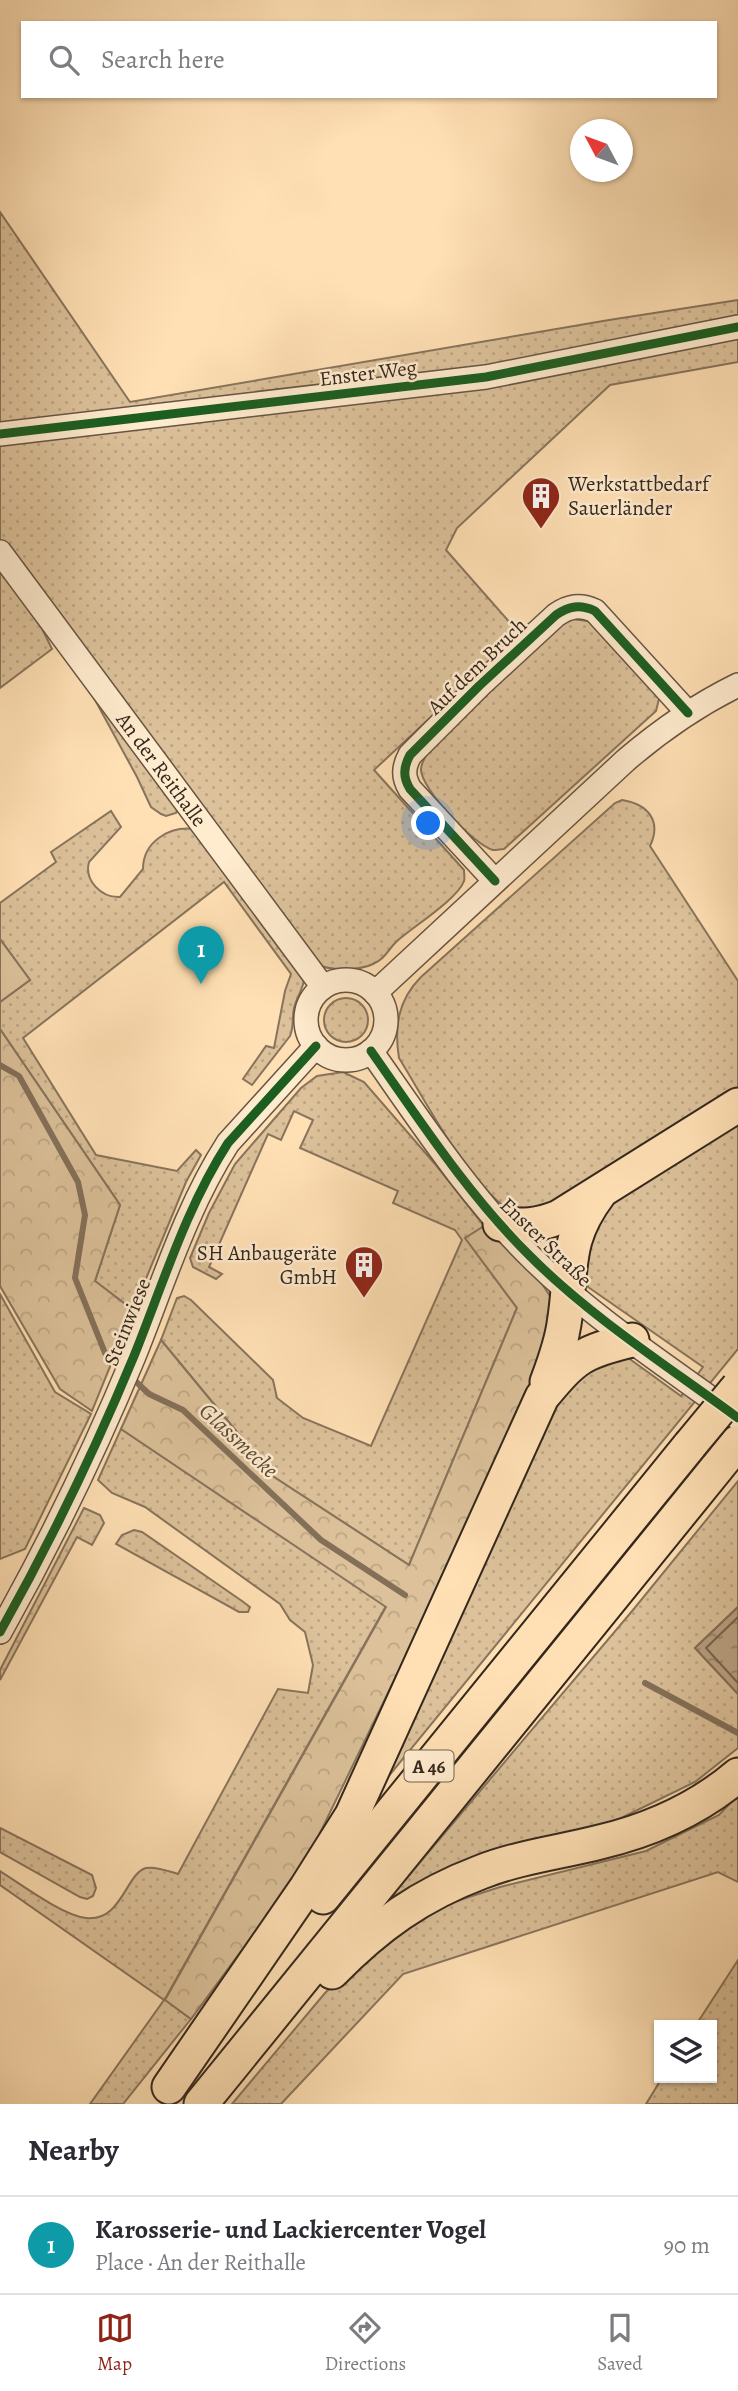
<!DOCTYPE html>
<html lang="en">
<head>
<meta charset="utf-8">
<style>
	body { margin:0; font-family:Alegreya,serif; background:#f7f7f7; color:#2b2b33 }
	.controls { position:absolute; right:21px; bottom:21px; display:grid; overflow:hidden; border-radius:0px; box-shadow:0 2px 5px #0004 }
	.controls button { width:63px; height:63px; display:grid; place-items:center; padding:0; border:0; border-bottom:2px solid #e1e1e2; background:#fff; color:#2b2b33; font:35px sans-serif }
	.compass { position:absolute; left:570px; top:119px; width:63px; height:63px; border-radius:50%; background:#fff; box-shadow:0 2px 5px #0004; rotate:311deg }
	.you { position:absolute; left:429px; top:824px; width:24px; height:24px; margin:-18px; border:5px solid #fff; border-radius:50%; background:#1a73e8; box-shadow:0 0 0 10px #1a73e833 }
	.badge { display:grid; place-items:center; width:46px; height:46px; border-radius:50%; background:#8f2418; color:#fff; font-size:23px; font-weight:700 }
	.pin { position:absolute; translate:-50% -58px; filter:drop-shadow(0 2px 4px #0008) }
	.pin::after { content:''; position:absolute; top:37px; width:24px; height:21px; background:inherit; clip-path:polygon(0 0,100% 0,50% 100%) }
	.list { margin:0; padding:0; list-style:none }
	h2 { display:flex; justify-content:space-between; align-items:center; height:91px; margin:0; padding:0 28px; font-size:30px }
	h2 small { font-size:23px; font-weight:400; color:#7c7c81 }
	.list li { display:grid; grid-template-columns:46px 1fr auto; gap:21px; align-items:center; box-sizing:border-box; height:98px; padding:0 28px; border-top:2px solid #e1e1e2 }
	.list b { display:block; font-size:26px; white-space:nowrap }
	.list p { margin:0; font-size:23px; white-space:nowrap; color:#7c7c81 }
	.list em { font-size:23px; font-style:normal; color:#7c7c81 }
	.icon { flex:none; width:38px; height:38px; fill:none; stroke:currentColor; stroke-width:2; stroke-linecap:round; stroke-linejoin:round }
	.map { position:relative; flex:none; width:738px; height:2104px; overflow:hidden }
	.search { position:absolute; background:#fff; box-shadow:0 2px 5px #0004; left:21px; right:21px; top:21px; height:77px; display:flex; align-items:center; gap:18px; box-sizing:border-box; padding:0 24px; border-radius:0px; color:#7c7c81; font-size:26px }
	.sheet { height:189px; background:#fff }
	nav { display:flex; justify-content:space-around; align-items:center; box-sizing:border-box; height:98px; border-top:2px solid #e1e1e2; background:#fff; font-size:19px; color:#7c7c81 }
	nav a { display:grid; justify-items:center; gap:4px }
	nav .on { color:#8f2418 }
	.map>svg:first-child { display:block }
	.grass { fill:url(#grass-dots); stroke:#88745c; stroke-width:2 }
	.forest { fill:url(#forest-crowns); stroke:#88745c; stroke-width:2 }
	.garden { fill:#dcc19a; stroke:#88745c; stroke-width:2 }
	.water { fill:url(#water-ripples); stroke:#847059; stroke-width:2 }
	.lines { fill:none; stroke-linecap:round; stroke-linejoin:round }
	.shore { stroke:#77644f; stroke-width:2 }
	.stream { stroke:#847059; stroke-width:6 }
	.minor-casing { stroke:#675543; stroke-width:26 }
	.highway-casing { stroke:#34271d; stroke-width:37 }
	.minor { stroke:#ffebce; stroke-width:23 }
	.highway { stroke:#ffe0b4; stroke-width:33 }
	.highway-bridge-casing { stroke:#34271d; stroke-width:37; stroke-linecap:butt }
	.highway-bridge { stroke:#ffe0b4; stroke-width:33 }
	.cycleway-casing { stroke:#ffebce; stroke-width:13 }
	.cycleway { stroke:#1b5e20; stroke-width:9 }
	.labels { text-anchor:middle; stroke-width:5; stroke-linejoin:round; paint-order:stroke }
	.shield { fill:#ffebce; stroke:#716252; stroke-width:2 }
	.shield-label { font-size:19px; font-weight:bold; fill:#34271d }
	.street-label { font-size:21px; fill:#34271d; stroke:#ffebce }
	.poi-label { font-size:21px; fill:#34271d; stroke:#ffebce; text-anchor:start }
	.water-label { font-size:23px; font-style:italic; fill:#5c4c3b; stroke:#ffebce }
</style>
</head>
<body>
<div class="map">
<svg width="738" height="2104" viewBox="0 0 738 2104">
	<defs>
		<pattern id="grass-dots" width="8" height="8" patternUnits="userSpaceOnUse" patternTransform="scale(1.75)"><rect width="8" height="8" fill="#dcc19a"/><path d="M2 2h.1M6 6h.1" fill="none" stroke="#bda684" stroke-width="1.8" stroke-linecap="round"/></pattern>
		<pattern id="forest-crowns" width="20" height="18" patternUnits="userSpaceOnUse" patternTransform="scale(1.75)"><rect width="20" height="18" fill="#dcc19a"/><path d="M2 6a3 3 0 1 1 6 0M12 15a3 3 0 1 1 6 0" fill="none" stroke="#bda684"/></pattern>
		<pattern id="water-ripples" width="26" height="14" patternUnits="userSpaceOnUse" patternTransform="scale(1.75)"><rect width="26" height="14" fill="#baa181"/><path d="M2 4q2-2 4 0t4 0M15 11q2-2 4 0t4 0" fill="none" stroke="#988369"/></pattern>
	</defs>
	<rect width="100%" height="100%" fill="#ffe0b4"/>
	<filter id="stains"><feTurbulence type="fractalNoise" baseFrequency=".00286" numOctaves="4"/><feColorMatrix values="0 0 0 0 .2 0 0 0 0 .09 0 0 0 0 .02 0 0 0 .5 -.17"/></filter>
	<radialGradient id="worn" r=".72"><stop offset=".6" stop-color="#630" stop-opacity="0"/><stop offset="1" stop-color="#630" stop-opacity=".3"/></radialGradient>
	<g class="grass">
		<path d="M 0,212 L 130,402 L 609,320 L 738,300 L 738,362 L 610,385 L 457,528 L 446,550 L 520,634 L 374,770 L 464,870 C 464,874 465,878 464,881 C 458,899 411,928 396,942 C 388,950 385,959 373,964 C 359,971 329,971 316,964 L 0,546 Z"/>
		<path d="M 0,563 L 22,588 L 52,649 L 0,688 Z"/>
		<path d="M 572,619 L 588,621 L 598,627 L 657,693 L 659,699 L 656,711 L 504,849 C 501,849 497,850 493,850 C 475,846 420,788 421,769 C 422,758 431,749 438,741 L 558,627 Z"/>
		<path d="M 88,687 L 179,806 L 176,813 L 166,816 L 161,814 L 151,807 L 137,777 Z"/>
		<path d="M 622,800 C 648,804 662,821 650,846 L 738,981 L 738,1089 L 556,1207 L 511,1212 C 464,1178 430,1108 399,1058 C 394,1027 398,1000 421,977 L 615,803 Z"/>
		<path d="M 111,811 L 121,827 L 89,862 C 84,880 101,898 120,897 L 143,869 C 143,842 169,826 194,829 L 305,975 C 304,988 297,996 294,1008 C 292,1018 294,1027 290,1036 L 252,1085 L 243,1079 L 266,1046 L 274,1048 L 285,991 L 291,974 L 224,882 L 23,1038 L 96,1155 L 177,1171 L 196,1150 L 201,1155 L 186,1182 L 133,1310 L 95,1281 L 120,1205 L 0,1029 L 0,1002 L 30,980 L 0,939 L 0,903 L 56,862 L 51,852 Z"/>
		<circle cx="346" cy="1020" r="22"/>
		<path d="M 343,1072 L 364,1082 L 435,1164 L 484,1226 L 466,1239 L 517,1308 L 409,1565 L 274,1477 L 161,1340 L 177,1298 L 184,1296 L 191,1300 L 273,1380 L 277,1398 L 303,1418 L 371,1446 L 462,1240 L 455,1230 L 393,1203 L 398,1191 L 300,1148 L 313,1120 L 294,1111 L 281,1140 L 268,1134 L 209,1267 L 222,1274 L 216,1279 L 193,1267 L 190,1258 L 209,1213 L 235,1164 L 301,1088 L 317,1076 Z"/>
		<path d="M 738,1117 L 738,1349 L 370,1799 L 551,1402 L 588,1362 L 627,1357 L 681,1396 L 703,1367 L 588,1287 L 584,1243 L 614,1197 Z"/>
		<path d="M 0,1294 L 55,1392 L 91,1414 L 25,1549 L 0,1559 Z"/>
		<path d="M 121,1429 L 386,1606 L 165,1999 L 191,2019 L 123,2104 L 90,2104 L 164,2000 L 0,1885 L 0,1871 C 22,1885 62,1915 86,1918 C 122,1922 126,1873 146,1868 C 156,1866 168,1871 178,1874 L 278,1689 L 308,1693 L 313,1665 L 305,1632 L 290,1620 L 280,1604 L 145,1507 L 112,1493 L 98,1480 Z"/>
		<path d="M 738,1481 L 738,1607 L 695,1648 L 738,1694 L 738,1748 L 695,1782 L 613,1822 L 452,1870 L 389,1899 L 633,1610 Z"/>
		<path d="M 84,1508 L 100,1515 L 104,1523 L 92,1545 L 77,1537 L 0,1680 L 0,1670 Z"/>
		<path d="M 134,1530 L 142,1532 L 242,1601 L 250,1607 L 248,1612 L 239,1612 L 116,1544 L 122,1535 Z"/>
		<path d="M 738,1795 L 738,1882 L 718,1872 L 403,1974 L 281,2104 L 232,2104 L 325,1993 L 359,1960 L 426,1911 L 500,1887 L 646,1851 L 719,1815 Z"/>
		<path d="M 0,1828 L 92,1875 L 96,1888 L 93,1896 L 87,1899 L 80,1897 L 0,1852 Z"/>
		<path d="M 738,1960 L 738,2104 L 646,2104 L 662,2078 L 712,2078 L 712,2025 L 696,2025 Z"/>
	</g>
	<g class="forest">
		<path d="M 0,1029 L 120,1205 L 95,1281 L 133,1310 L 92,1411 L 60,1389 L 0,1286 Z"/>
		<path d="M 484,1226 L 542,1284 L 554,1302 L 546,1357 L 451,1563 L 304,1866 L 191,2019 L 165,2000 L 386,1607 L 121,1429 L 161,1340 L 274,1477 L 409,1565 L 517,1308 L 465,1238 Z"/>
	</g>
	<path class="garden" d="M 0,939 L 30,980 L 0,1002 Z"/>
	<path class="water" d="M 738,1607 L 738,1694 L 695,1648 Z"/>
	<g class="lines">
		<path class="shore" d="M 738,1617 L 706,1648 L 738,1683"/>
		<g class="stream">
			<path d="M 0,1065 L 19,1076 L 78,1182 L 85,1215 L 75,1278 L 105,1353 L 122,1369"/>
			<path d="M 130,1376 L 149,1394 L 183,1410 L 321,1540 L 405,1595"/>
			<path d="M 645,1683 L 738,1733"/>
		</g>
		<g class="minor-casing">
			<g id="minor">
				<path d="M 0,434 L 486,377 L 738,327"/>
				<path id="s1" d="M 0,552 L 323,987"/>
				<path d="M 495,881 L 410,789 C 403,777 403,768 410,755 L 479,686 L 556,615 C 569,606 580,604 595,611 L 688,713"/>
				<circle cx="346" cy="1020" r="40"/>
				<path d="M 375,993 L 626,760 C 660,731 697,705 738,685"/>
				<path d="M 371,1051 C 421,1122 469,1196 531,1257 C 592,1318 669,1367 738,1418"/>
				<path d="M 0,1632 C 50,1543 95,1450 134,1356 C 163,1284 186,1208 228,1143 L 316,1046"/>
			</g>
		</g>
		<g class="highway-casing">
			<g id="highway">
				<path d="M 500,1224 C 522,1226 538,1226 559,1217 L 738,1105"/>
				<path d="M 547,1382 C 554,1363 561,1345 564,1324 C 573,1270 563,1242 599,1194"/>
				<path d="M 323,1897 L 690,1445"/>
				<path d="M 332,1972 C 377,1926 420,1895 481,1872 C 519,1857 561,1852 600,1842 C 651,1830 698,1809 738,1775"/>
				<path d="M 169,2087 L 306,1888 L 352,1815 L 542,1397 C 575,1357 582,1352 632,1340"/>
				<path d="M 201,2104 L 738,1442"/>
			</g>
		</g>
		<use href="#minor" class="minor"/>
		<use href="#highway" class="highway"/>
		<g class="highway-bridge-casing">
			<path id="highway-bridge" d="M 690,1445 L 738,1387"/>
		</g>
		<use href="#highway-bridge" class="highway-bridge"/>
		<g class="cycleway-casing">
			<g id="cycleway">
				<path d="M 0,434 L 486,377 L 738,327"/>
				<path d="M 495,881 L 410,789 C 403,777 403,768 410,755 L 479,686 L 556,615 C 569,606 580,604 595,611 L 688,713"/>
				<path d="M 371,1051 C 421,1122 469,1196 531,1257 C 592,1318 669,1367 738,1418"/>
				<path d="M 0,1632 C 50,1543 95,1450 134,1356 C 163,1284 186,1208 228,1143 L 316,1046"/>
			</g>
		</g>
		<use href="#cycleway" class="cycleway"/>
	</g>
	<defs>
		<g id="building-pin" transform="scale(2.0125)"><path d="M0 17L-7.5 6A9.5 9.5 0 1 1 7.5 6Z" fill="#8f2418" stroke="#ffebce"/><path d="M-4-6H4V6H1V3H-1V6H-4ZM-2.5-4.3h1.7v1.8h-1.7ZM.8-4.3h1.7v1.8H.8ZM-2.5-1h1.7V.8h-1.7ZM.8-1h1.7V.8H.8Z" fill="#fff"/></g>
	</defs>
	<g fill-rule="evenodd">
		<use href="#building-pin" x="541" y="496"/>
		<use href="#building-pin" x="364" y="1265"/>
	</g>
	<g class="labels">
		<rect class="shield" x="404.5" y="1750.5" width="49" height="31" rx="5"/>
		<g class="shield-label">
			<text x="429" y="1773">A 46</text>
		</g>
		<g class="street-label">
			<text transform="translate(368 373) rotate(-7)" y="7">Enster Weg</text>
			<text transform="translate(477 666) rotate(-44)" y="7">Auf dem Bruch</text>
			<text dy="7" stroke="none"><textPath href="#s1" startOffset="271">An der Reithalle</textPath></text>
			<text transform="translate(546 1242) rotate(44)" y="7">Enster Straße</text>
			<text transform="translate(127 1322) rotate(-68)" y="7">Steinwiese</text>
		</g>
		<g class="poi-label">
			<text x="568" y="491">Werkstattbedarf<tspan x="568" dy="24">Sauerländer</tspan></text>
			<text x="337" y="1260" text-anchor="end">SH Anbaugeräte<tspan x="337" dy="24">GmbH</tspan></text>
		</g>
		<g class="water-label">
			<text transform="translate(239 1440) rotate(43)" y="8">Glassmecke</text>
		</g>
	</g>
	<rect width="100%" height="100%" filter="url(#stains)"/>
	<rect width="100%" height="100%" fill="url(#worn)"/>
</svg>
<div class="controls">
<button><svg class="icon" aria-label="layers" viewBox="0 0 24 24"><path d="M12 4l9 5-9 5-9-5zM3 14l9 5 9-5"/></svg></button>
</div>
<svg class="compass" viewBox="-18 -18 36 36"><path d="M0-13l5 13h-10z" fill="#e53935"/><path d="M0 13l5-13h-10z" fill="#7c7c81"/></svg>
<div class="you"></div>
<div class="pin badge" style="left:201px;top:984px;background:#0f9aa8">1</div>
<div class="search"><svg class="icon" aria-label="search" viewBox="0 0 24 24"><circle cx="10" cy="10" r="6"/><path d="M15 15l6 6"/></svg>Search here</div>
</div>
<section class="sheet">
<h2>Nearby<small></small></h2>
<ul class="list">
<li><span class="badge" style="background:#0f9aa8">1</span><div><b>Karosserie- und Lackiercenter Vogel</b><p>Place · An der Reithalle</p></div><em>90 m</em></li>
</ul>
</section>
<nav>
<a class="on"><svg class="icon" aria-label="map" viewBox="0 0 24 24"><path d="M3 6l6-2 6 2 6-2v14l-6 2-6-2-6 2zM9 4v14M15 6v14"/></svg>Map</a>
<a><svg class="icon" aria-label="directions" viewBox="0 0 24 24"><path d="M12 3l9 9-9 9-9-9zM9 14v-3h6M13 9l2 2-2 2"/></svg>Directions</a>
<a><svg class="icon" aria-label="saved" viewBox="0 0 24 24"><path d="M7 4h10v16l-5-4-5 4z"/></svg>Saved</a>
</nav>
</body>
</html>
